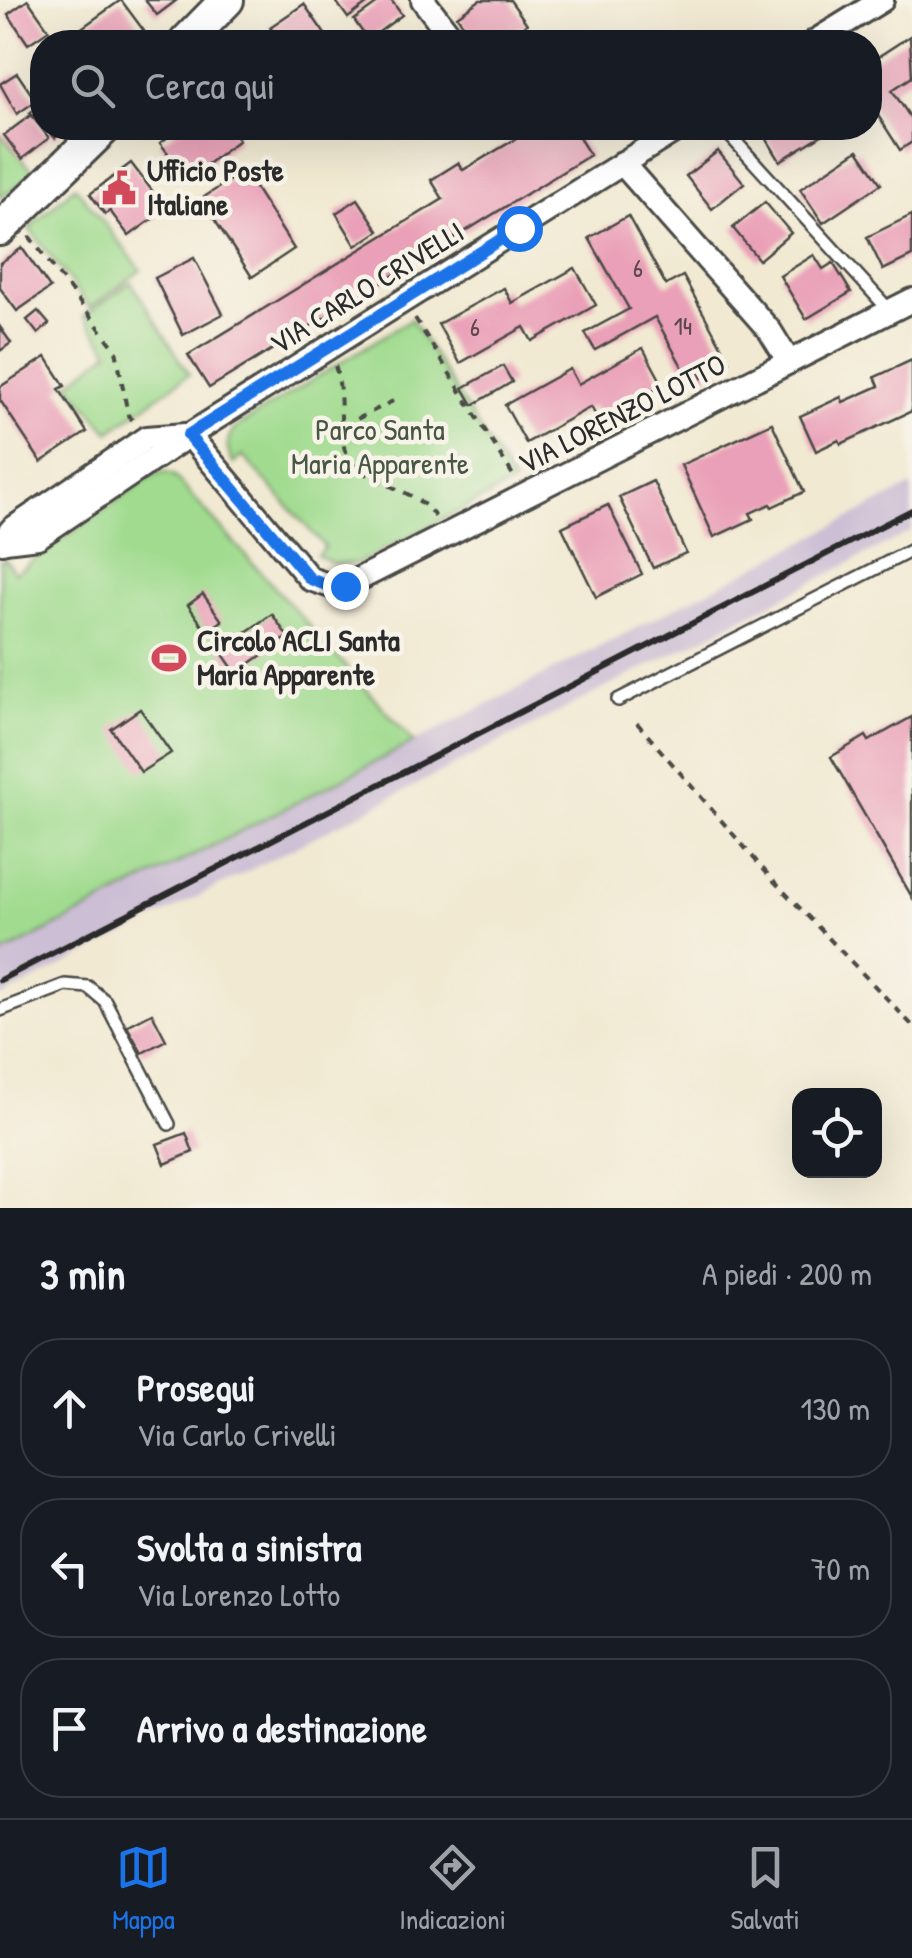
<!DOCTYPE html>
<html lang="it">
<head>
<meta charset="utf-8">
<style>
	body { margin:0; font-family:"Patrick Hand",sans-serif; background:#242831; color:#f1f3f6 }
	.controls { position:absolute; right:30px; bottom:30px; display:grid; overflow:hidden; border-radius:20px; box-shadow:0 10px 40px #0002 }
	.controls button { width:90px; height:90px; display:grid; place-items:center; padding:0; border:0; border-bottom:2px solid #363941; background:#171b24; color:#f1f3f6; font:50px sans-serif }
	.stop { position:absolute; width:30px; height:30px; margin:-22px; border:8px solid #1a73e8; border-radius:50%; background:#fff }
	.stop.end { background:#1a73e8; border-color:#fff; box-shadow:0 2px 10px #0008 }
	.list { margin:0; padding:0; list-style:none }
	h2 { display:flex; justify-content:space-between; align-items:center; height:130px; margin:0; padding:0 40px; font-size:42px }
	h2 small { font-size:32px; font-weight:400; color:#9ea1a6 }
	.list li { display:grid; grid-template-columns:65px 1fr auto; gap:30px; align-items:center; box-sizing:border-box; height:140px; margin:0 20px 20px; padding:0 20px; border:2px solid #363941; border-radius:40px }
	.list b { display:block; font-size:38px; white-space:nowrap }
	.list p { margin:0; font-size:32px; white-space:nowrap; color:#9ea1a6 }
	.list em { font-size:32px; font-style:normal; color:#9ea1a6 }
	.icon { flex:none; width:55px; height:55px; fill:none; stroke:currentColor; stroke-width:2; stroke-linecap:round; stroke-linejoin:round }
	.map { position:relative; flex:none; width:912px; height:1208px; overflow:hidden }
	.search { position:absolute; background:#171b24; box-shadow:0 10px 40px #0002; left:30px; right:30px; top:30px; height:110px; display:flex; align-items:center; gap:25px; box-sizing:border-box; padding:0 35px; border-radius:40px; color:#9ea1a6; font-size:38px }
	.sheet { height:610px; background:#171b24 }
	nav { display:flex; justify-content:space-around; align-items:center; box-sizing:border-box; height:140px; border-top:2px solid #363941; background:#171b24; font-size:28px; color:#9ea1a6 }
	nav a { display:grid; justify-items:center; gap:5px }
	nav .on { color:#1a73e8 }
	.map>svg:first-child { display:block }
	.industrial { fill:#ccbed4 }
	.green { fill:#a0db8f; stroke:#66835d; stroke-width:2.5 }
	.building { fill:#eaa0b8 }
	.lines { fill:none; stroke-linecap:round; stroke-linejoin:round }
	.service-casing { stroke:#494844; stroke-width:16 }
	.minor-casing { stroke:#494844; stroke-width:28 }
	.secondary-casing { stroke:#494844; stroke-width:38 }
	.path { stroke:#494844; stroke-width:4; stroke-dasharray:8 8; stroke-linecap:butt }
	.service { stroke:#fff; stroke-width:11 }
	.minor { stroke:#fff; stroke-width:22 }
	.secondary { stroke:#fff; stroke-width:32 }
	.rail { stroke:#2b2b2b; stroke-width:6 }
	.route { stroke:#1a73e8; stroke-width:12 }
	.labels { text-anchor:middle; stroke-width:9; stroke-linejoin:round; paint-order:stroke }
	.number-label { font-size:25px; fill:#5b484e }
	.poi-label { font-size:30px; font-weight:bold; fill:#2b2b2b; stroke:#f7f3e8; text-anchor:start }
	.street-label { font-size:30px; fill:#2b2b2b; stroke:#f7f3e8 }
	.park-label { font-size:30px; fill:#485744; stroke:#f7f3e8 }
</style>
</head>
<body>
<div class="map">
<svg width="912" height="1208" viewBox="0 0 912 1208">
	<rect width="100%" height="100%" fill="#f7f3e8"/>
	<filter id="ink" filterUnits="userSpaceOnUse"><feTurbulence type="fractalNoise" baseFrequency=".01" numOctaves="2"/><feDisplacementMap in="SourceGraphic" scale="20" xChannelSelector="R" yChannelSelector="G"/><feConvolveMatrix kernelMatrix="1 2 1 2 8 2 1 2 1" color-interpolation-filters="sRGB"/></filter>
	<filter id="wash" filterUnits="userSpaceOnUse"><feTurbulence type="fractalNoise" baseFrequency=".0048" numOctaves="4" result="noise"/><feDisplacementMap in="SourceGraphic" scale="40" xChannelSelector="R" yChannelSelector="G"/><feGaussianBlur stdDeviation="2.25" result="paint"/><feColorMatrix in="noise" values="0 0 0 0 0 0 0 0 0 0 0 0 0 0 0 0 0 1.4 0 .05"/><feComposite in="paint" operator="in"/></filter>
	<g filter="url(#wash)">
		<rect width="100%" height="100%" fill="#f1e9d2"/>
		<path class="industrial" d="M 912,486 L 912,531 L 0,998 L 0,955 Z"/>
		<g class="green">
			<path d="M 0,134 L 35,173 L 0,198 Z"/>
			<path d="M 75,186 L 141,270 L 90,308 L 29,228 Z"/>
			<path d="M 131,282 L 189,374 L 109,432 L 69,384 L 110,351 L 84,316 Z"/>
			<path d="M 411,319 L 513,483 L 358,563 L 334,564 L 317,555 L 325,547 L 243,456 L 233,463 C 225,449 225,437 238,426 Z"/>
			<path d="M 163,472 L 173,475 L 414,742 L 0,955 L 0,561 L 4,558 L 15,573 L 154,475 Z"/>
		</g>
		<g id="blocks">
			<g class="building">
				<path d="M 28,0 L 49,30 L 28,44 L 8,14 Z"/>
				<path d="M 121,0 L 144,31 L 128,42 L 62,42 Z"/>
				<path d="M 145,0 L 177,0 L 157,15 Z"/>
				<path d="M 335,0 L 372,0 L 348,18 Z"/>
				<path d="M 382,0 L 391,0 L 402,15 L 368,40 L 354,20 Z"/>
				<path d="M 480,0 L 510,0 L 527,24 L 500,42 L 476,42 L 457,16 Z"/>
				<path d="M 304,4 L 329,40 L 324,42 L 280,42 L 270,27 Z"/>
				<path d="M 910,36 L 912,77 L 892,90 L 912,120 L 912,142 L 900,150 L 870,103 L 870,62 Z"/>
				<path d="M 17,73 L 36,101 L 17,114 L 0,84 Z"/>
				<path d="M 42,101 L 42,125 L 30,113 Z"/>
				<path d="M 31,115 L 49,138 L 22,159 L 4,135 Z"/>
				<path d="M 45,128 L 65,128 L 55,138 Z"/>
				<path d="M 180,128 L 230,128 L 239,140 L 188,179 L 160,143 Z"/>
				<path d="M 534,128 L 573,128 L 590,155 L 209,388 L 188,355 L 443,199 L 431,180 L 458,163 L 463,170 Z"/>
				<path d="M 760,128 L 833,128 L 780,161 Z"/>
				<path d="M 858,150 L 881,184 L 823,223 L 800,189 Z"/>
				<path d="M 718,151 L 744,183 L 712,209 L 686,176 Z"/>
				<path d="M 131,163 L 166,209 L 129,236 L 110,211 L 105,214 L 90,194 Z"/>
				<path d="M 244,171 L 294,249 L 252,277 L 201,199 Z"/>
				<path d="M 358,199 L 379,231 L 356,246 L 336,213 Z"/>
				<path d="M 765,202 L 791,233 L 759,260 L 733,228 Z"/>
				<path d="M 912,215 L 912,256 L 883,270 L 867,237 Z"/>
				<path d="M 628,216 L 666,285 L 683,276 L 730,362 L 702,378 L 695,364 L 684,370 L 655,317 L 595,350 L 585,333 L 629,309 L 589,238 Z"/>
				<path d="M 22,248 L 50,288 L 17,311 L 0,288 L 0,263 Z"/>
				<path d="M 814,255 L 823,269 L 833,263 L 851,292 L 806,319 L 780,276 Z"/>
				<path d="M 194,258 L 223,314 L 183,335 L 155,278 Z"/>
				<path d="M 575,268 L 596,305 L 532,341 L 524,327 L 460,363 L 438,324 L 504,288 L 512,303 Z"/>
				<path d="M 38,311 L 49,324 L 38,334 L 27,320 Z"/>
				<path d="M 0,327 L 11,343 L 0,351 Z"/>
				<path d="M 643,348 L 663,385 L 599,421 L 591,407 L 526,443 L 505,405 L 570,369 L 578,384 Z"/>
				<path d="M 46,357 L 65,386 L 59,389 L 87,432 L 41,462 L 0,400 L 0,387 Z"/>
				<path d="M 912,360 L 912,411 L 841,444 L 839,440 L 816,451 L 800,416 L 841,397 L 843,402 L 879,386 L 875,377 Z"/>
				<path d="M 503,366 L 512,382 L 473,405 L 463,388 Z"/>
				<path d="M 772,423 L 804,492 L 772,507 L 770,504 L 750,513 L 753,519 L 714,537 L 681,465 Z"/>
				<path d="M 653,481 L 686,553 L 653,568 L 619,497 Z"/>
				<path d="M 608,505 L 642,574 L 596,597 L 562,527 Z"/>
				<path d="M 203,594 L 222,621 L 207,632 L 188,605 Z"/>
				<path d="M 272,614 L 288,637 L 236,673 L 220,650 Z"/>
				<path d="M 140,709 L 171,753 L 141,772 L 111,729 Z"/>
				<path d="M 912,717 L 912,897 L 831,757 L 866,736 L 869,741 Z"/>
				<path d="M 152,1013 L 166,1040 L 142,1053 L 127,1026 Z"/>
				<path d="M 186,1133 L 193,1152 L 165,1164 L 157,1144 Z"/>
			</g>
		</g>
	</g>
	<g filter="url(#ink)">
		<use href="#blocks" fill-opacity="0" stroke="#494844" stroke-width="2.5"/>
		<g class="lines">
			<g class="service-casing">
				<g id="service">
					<path d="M 723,128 L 890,311"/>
					<path d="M 618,700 L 912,550"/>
					<path d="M 0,1010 L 65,985 L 88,987 L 105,1001 L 169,1124"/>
				</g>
			</g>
			<g class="minor-casing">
				<g id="minor">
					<path d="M 423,0 L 455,42"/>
					<path d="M 814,42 L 882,0"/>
					<path d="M 622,163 L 770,331 L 789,362"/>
					<path d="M 189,435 L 310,579 L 334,587 L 345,586 L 912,300"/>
					<path d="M 5,541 L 38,537 L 189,435 L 679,128"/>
					<path d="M 2,542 L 12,529 L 146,438 L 185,435"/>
				</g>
			</g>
			<g class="secondary-casing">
				<g id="secondary">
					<path d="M 186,42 L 227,0"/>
					<path d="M 0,229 L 104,128"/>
				</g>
			</g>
			<g class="path">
				<path d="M 29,236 L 116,350 L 128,415 L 135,423"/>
				<path d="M 415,318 L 513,475"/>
				<path d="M 335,366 C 345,394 337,430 346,453 C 360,486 414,484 435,517"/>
				<path d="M 343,426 L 395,400"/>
				<path d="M 637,723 L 771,878 L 912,1025"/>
			</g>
			<use href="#service" class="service"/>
			<use href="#minor" class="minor"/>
			<use href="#secondary" class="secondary"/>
			<path class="rail" d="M 0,980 L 912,510"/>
		</g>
	</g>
	<g class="lines" filter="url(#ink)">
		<path class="route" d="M 345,586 L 334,588 L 310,579 L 188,435 L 519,228"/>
	</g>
	<defs>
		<g id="civic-bare" transform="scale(2.7)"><path d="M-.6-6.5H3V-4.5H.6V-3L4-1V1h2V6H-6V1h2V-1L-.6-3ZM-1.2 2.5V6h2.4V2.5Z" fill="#d1495b" stroke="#f7f3e8" stroke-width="2.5" paint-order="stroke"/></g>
		<g id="stadium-bare" transform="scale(2.7)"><path d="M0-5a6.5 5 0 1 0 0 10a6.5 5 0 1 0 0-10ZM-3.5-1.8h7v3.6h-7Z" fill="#d1495b" stroke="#f7f3e8" stroke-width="2.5" paint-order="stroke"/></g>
	</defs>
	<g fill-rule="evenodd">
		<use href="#civic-bare" x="119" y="188"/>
		<use href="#stadium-bare" x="169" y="658"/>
	</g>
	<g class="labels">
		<g class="number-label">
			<text x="638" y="277">6</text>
			<text x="683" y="335">14</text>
			<text x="475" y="336">6</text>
		</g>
		<g class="poi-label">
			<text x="147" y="181">Ufficio Poste<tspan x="147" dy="34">Italiane</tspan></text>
			<text x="197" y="651">Circolo ACLI Santa<tspan x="197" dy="34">Maria Apparente</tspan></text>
		</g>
		<g class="street-label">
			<text transform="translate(367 288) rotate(-32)" y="10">VIA CARLO CRIVELLI</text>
			<text transform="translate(622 414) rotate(-27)" y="10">VIA LORENZO LOTTO</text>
		</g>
		<g class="park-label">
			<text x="380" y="440">Parco Santa<tspan x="380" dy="34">Maria Apparente</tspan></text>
		</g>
	</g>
</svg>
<div class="controls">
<button><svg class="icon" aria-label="locate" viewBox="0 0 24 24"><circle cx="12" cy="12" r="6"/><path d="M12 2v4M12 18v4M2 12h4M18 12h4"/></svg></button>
</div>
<div class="stop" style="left:519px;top:228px"></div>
<div class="stop end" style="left:345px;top:586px"></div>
<div class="search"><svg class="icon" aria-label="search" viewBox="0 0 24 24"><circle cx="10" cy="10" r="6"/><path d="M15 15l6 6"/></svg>Cerca qui</div>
</div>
<section class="sheet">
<h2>3 min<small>A piedi · 200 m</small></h2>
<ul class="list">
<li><svg class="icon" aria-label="ahead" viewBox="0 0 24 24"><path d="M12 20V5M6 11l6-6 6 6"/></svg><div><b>Prosegui</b><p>Via Carlo Crivelli</p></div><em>130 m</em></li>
<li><svg class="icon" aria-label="left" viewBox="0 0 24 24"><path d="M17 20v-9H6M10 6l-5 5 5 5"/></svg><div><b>Svolta a sinistra</b><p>Via Lorenzo Lotto</p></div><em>70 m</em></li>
<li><svg class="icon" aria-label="arrive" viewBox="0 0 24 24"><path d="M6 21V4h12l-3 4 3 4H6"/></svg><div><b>Arrivo a destinazione</b></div></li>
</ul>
</section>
<nav>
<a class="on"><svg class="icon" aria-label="map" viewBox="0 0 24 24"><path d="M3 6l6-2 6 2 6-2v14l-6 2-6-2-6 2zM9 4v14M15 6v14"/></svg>Mappa</a>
<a><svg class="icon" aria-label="directions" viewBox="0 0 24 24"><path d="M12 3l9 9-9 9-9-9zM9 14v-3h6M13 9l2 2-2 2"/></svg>Indicazioni</a>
<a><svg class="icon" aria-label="saved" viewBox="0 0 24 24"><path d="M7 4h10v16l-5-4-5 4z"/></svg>Salvati</a>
</nav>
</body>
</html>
